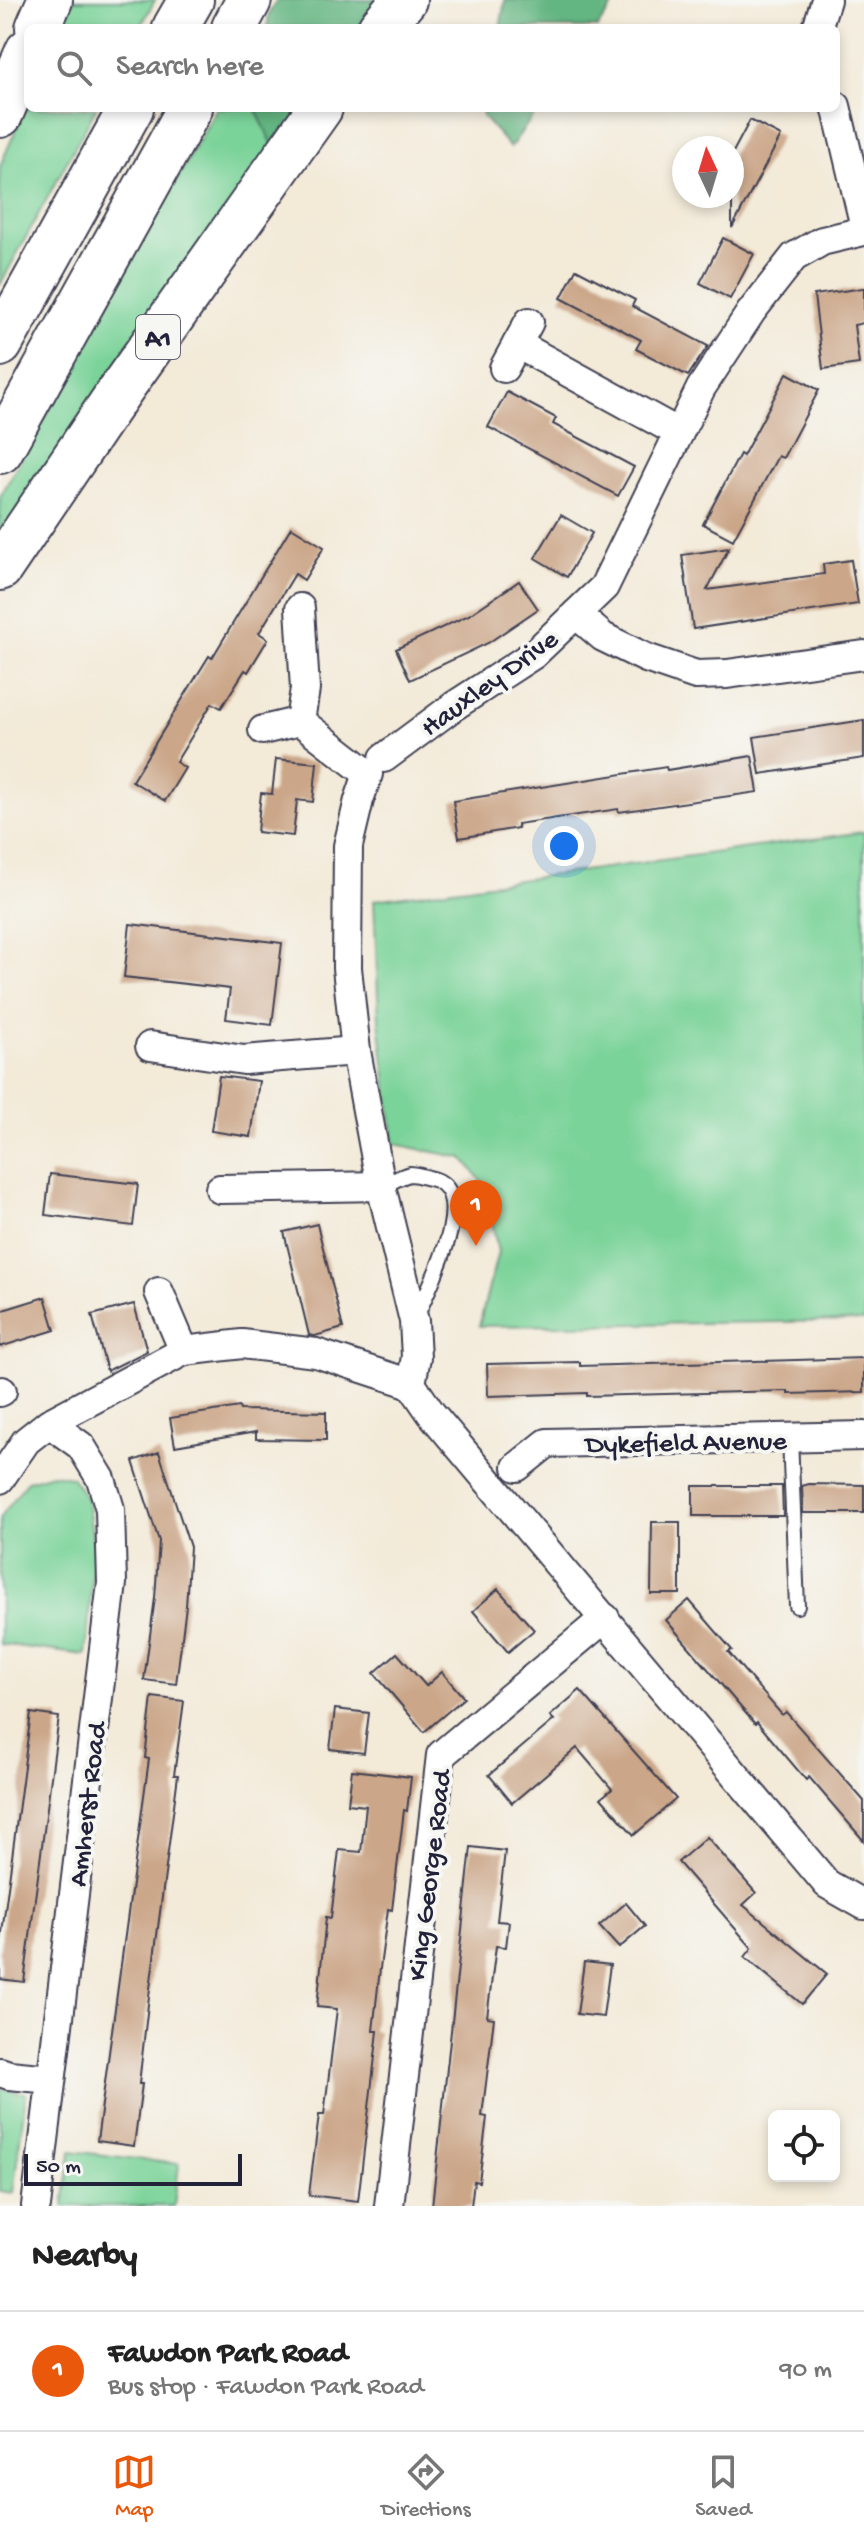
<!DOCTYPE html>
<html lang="en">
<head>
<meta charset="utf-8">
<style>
	body { margin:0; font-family:"Gochi Hand",sans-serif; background:#f6f6f6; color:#222 }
	.controls { position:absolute; right:24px; bottom:24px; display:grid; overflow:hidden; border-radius:12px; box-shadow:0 4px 12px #0003 }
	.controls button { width:72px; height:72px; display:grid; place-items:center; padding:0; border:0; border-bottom:2px solid #e0e0e0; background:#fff; color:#222; font:40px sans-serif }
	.compass { position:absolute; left:672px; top:136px; width:72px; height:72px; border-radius:50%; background:#fff; box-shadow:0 4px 12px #0003; rotate:356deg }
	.scale { position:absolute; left:24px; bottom:20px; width:218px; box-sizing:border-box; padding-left:8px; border:4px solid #22223b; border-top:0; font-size:22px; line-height:28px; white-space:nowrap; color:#22223b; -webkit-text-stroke:6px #f6f6f2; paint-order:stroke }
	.you { position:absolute; left:564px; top:846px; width:28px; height:28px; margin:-20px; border:6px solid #fff; border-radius:50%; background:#1a73e8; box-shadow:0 0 0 12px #1a73e833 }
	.badge { display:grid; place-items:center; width:52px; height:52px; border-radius:50%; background:#ea580c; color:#fff; font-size:26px; font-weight:700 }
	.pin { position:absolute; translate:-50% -66px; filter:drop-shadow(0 2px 4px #0008) }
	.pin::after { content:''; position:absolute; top:42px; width:28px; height:24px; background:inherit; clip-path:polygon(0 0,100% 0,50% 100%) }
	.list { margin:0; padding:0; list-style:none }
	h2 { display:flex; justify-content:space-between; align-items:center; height:104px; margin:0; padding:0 32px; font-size:34px }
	h2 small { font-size:26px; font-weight:400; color:#767676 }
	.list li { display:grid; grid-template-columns:52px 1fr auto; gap:24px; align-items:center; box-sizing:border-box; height:120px; padding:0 32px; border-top:2px solid #e0e0e0 }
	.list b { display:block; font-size:30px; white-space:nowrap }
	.list p { margin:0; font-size:26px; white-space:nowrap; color:#767676 }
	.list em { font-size:26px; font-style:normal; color:#767676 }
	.icon { flex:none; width:44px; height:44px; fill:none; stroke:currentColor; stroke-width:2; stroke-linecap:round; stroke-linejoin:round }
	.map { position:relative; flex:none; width:864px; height:2206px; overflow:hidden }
	.search { position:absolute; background:#fff; box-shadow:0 4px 12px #0003; left:24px; right:24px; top:24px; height:88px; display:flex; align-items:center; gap:20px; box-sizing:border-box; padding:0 28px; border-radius:12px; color:#767676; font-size:30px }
	.sheet { height:224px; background:#fff }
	nav { display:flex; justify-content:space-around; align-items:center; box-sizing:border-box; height:112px; border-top:2px solid #e0e0e0; background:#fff; font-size:22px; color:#767676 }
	nav a { display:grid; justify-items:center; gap:4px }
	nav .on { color:#ea580c }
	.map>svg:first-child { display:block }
	.green { fill:#7ad399; stroke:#4e7a6a; stroke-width:2 }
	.forest { fill:#63b581; stroke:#426c5e; stroke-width:2 }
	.building { fill:#cba688 }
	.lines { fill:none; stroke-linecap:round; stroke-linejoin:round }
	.service-casing { stroke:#414053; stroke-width:18 }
	.minor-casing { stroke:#414053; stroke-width:32 }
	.trunk-casing { stroke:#414053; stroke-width:48 }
	.service { stroke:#fff; stroke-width:14 }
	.minor { stroke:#fff; stroke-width:28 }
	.trunk { stroke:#fff; stroke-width:44 }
	.labels { text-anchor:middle; stroke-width:8; stroke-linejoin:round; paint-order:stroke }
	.shield { fill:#f6f6f2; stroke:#626272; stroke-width:2 }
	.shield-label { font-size:26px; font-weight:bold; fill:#22223b }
	.street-label { font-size:28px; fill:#22223b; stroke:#f6f6f2 }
</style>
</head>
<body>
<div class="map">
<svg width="864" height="2206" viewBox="0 0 864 2206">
	<rect width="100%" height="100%" fill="#f6f6f2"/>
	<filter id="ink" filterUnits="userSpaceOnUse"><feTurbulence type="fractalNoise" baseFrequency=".0125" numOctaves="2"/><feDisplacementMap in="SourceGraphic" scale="16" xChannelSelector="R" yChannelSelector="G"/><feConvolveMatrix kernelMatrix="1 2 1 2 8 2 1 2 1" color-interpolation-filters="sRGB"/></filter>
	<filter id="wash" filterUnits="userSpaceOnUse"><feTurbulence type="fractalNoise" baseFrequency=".006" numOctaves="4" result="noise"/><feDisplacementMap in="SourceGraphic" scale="32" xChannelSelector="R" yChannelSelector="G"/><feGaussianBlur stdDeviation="1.8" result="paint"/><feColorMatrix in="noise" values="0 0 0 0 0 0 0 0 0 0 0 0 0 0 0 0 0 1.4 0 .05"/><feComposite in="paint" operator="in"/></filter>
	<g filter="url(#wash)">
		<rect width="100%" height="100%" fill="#f3ead8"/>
		<g class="green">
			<path d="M 73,0 L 155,0 L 140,28 L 61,28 Z"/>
			<path d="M 28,102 L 28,108 L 96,108 L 0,285 L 0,166 Z"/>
			<path d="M 217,108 L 255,108 L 275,149 L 0,551 L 0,497 Z"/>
			<path d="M 864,832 L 864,1321 L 479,1326 L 498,1252 L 485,1186 L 463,1158 L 394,1144 L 379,1021 L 374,900 Z"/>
			<path d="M 52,1474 L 71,1477 L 87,1499 L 94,1548 L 86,1655 L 0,1644 L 0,1518 L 27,1481 Z"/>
			<path d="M 0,2089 L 26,2093 L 13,2193 L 0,2191 Z"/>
			<path d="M 71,2151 L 179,2164 L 174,2206 L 64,2206 Z"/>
		</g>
		<g class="forest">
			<path d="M 277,0 L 379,0 L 360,28 L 267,28 L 269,13 Z"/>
			<path d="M 505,0 L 617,0 L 597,28 L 500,28 Z"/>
			<path d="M 255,108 L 304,108 L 275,149 Z"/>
			<path d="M 484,108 L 539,108 L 510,148 L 482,116 Z"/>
		</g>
		<g id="blocks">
			<g class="building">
				<path d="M 750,120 L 781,136 L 732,228 L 732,154 Z"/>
				<path d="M 723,238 L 754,254 L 730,299 L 700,283 Z"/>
				<path d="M 576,269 L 635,300 L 632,306 L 708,346 L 688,376 L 636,349 L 641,340 L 561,298 Z"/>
				<path d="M 864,288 L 864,323 L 854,325 L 859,364 L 823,369 L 814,295 Z"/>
				<path d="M 787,373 L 819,390 L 783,458 L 778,456 L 733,540 L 703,524 L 740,454 L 743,456 Z"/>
				<path d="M 507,392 L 556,418 L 553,424 L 634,467 L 618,496 L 488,427 Z"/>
				<path d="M 561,515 L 592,533 L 567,577 L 535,558 Z"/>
				<path d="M 291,527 L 324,547 L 304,580 L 295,574 L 259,633 L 268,639 L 248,672 L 245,670 L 221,708 L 212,703 L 176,762 L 185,768 L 165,801 L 132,781 L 209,656 L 212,658 Z"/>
				<path d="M 729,548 L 707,590 L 824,574 L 823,564 L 851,560 L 858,604 L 693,629 L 682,555 Z"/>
				<path d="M 519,581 L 538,609 L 488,643 L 410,680 L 396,649 L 469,615 Z"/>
				<path d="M 864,720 L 864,758 L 760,774 L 754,737 Z"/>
				<path d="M 752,756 L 758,792 L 619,812 L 618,809 L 517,824 L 518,828 L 459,838 L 453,801 L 666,767 L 667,770 Z"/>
				<path d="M 276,759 L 317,763 L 313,802 L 297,800 L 293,836 L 257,832 L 261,793 L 272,794 Z"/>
				<path d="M 130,924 L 282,943 L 272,1025 L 226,1019 L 230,989 L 124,977 Z"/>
				<path d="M 219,1076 L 259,1081 L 251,1137 L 211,1131 Z"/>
				<path d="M 50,1174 L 138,1184 L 133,1226 L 45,1215 Z"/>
				<path d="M 317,1224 L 343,1328 L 315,1336 L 309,1335 L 284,1232 Z"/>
				<path d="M 45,1297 L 55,1330 L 0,1347 L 0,1311 Z"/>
				<path d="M 134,1304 L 147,1351 L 107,1371 L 92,1315 Z"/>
				<path d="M 864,1358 L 864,1392 L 788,1394 L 788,1391 L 587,1396 L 587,1393 L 488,1396 L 487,1364 L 580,1362 L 580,1366 Z"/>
				<path d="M 239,1407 L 240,1410 L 326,1412 L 326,1440 L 256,1439 L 256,1432 L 175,1446 L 170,1418 Z"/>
				<path d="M 159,1452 L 190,1547 L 186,1606 L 176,1684 L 144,1680 L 155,1598 L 159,1541 L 133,1461 Z"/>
				<path d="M 809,1484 L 864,1485 L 864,1513 L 803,1513 L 802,1486 Z"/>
				<path d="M 693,1486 L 782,1486 L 783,1516 L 693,1516 Z"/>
				<path d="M 652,1522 L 680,1522 L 680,1594 L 651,1594 Z"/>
				<path d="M 498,1589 L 534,1630 L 508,1652 L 473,1611 Z"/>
				<path d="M 689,1600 L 732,1650 L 728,1652 L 782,1715 L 786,1712 L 864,1801 L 864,1841 L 809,1777 L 806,1780 L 757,1722 L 755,1724 L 666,1620 Z"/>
				<path d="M 397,1653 L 426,1686 L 442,1672 L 464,1698 L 424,1732 L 374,1673 Z"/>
				<path d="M 580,1690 L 676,1799 L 634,1835 L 601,1798 L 612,1789 L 577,1748 L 512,1803 L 489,1775 L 554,1720 L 550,1716 Z"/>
				<path d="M 152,1697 L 184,1701 L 174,1775 L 178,1775 L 148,2004 L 139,2084 L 142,2084 L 134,2146 L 97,2141 L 149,1759 L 145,1758 Z"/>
				<path d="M 335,1709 L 369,1713 L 364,1753 L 330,1749 Z"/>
				<path d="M 31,1713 L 59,1717 L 24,1982 L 0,1979 L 0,1948 Z"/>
				<path d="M 352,1770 L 411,1777 L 407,1811 L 404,1810 L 392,1910 L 388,1909 L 381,1960 L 373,2031 L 378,2031 L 358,2201 L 309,2195 L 319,2115 L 324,2115 L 337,2009 L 317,2007 L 326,1917 L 331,1918 L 339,1850 L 361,1852 L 366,1806 L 348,1804 Z"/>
				<path d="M 707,1837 L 756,1893 L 743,1905 L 827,1974 L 802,2004 L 745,1957 L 752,1948 L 678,1862 Z"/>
				<path d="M 471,1847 L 505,1851 L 497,1921 L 509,1922 L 506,1947 L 496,1946 L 487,2017 L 494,2018 L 482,2116 L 487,2117 L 479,2182 L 474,2181 L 471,2206 L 432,2206 Z"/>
				<path d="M 626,1903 L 645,1926 L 619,1948 L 599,1926 Z"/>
				<path d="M 584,1962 L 610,1965 L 603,2017 L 577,2014 Z"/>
			</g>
		</g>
	</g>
	<g filter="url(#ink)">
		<use href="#blocks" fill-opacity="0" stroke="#414053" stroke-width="2"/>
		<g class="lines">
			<g class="service-casing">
				<g id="service">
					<path d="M 381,1186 C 390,1183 401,1176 410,1174 C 416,1174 424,1177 429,1178 C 483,1188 429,1286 417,1315"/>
					<path d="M 790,1438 L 797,1606"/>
				</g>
			</g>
			<g class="minor-casing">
				<g id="minor">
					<path d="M 817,28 L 826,0"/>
					<path d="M 836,106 L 864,223"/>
					<path d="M 517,344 L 679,433"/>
					<path d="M 504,368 L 529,322"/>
					<path d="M 576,614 L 603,637 L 646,658 L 696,675 L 727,674 L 864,655"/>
					<path d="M 300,721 L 368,774 L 359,800 L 348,846 L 347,968 L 356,1051 L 381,1186 L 414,1321 L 416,1357 L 411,1384 L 431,1413 L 827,1884 L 864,1905"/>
					<path d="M 263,730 L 300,721 L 305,689 L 300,608"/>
					<path d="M 384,758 L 454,706 L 534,654 L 604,587 L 701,388 L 751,312 L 794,257 L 822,241 L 864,231"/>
					<path d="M 150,1046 L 244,1060 L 356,1051"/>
					<path d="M 220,1189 L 381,1186"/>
					<path d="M 159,1292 L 184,1351"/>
					<path d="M 0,1392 L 2,1391"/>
					<path d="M 517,1467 L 547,1443 L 864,1436"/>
					<path d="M 0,1479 L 26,1441 L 49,1423 L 184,1351 L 242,1344 L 316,1353 L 411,1384"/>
					<path d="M 0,2072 L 9,2075 L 51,2079"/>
					<path d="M 36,2206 L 112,1583 L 110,1509 L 101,1479 L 81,1446 L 49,1423"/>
					<path d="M 389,2206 L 441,1755 L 605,1618"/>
				</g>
			</g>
			<g class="trunk-casing">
				<g id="trunk">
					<path d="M 38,28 L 50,0"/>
					<path d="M 175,28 L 191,0"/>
					<path d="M 234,28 L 249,0"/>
					<path d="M 380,28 L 404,0"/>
					<path d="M 0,115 L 28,51"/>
					<path d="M 0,344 L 131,108"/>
					<path d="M 0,451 L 190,108"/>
					<path d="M 0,568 L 121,389 L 320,108"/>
				</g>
			</g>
			<use href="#service" class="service"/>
			<use href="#minor" class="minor"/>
			<use href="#trunk" class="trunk"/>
		</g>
	</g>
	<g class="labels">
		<rect class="shield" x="136" y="315" width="44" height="44" rx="6"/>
		<g class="shield-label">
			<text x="158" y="346">A1</text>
		</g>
		<g class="street-label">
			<text transform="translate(488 681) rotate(-36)" y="10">Hauxley Drive</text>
			<text transform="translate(686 1440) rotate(-1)" y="10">Dykefield Avenue</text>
			<text transform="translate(85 1804) rotate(-83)" y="10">Amherst Road</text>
			<text transform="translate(427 1875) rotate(-83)" y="10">King George Road</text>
		</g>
	</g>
</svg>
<div class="controls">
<button><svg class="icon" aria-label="locate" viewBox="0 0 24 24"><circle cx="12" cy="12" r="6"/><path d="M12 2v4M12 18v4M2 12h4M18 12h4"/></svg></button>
</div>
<svg class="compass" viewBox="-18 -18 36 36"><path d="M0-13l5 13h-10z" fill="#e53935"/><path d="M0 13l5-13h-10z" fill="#767676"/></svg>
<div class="scale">50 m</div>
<div class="you"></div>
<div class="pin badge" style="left:476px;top:1246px">1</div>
<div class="search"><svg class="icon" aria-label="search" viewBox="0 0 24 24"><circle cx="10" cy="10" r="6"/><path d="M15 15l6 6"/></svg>Search here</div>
</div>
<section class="sheet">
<h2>Nearby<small></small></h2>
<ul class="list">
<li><span class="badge">1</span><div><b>Fawdon Park Road</b><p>Bus stop · Fawdon Park Road</p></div><em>90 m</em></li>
</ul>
</section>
<nav>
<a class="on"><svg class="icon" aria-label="map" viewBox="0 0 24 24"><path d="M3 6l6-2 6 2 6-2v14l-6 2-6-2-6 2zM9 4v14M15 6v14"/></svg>Map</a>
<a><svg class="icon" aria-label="directions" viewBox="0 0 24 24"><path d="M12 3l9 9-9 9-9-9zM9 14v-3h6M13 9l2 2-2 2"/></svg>Directions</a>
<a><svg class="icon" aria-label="saved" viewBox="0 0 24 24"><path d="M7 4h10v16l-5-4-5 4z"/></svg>Saved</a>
</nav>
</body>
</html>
